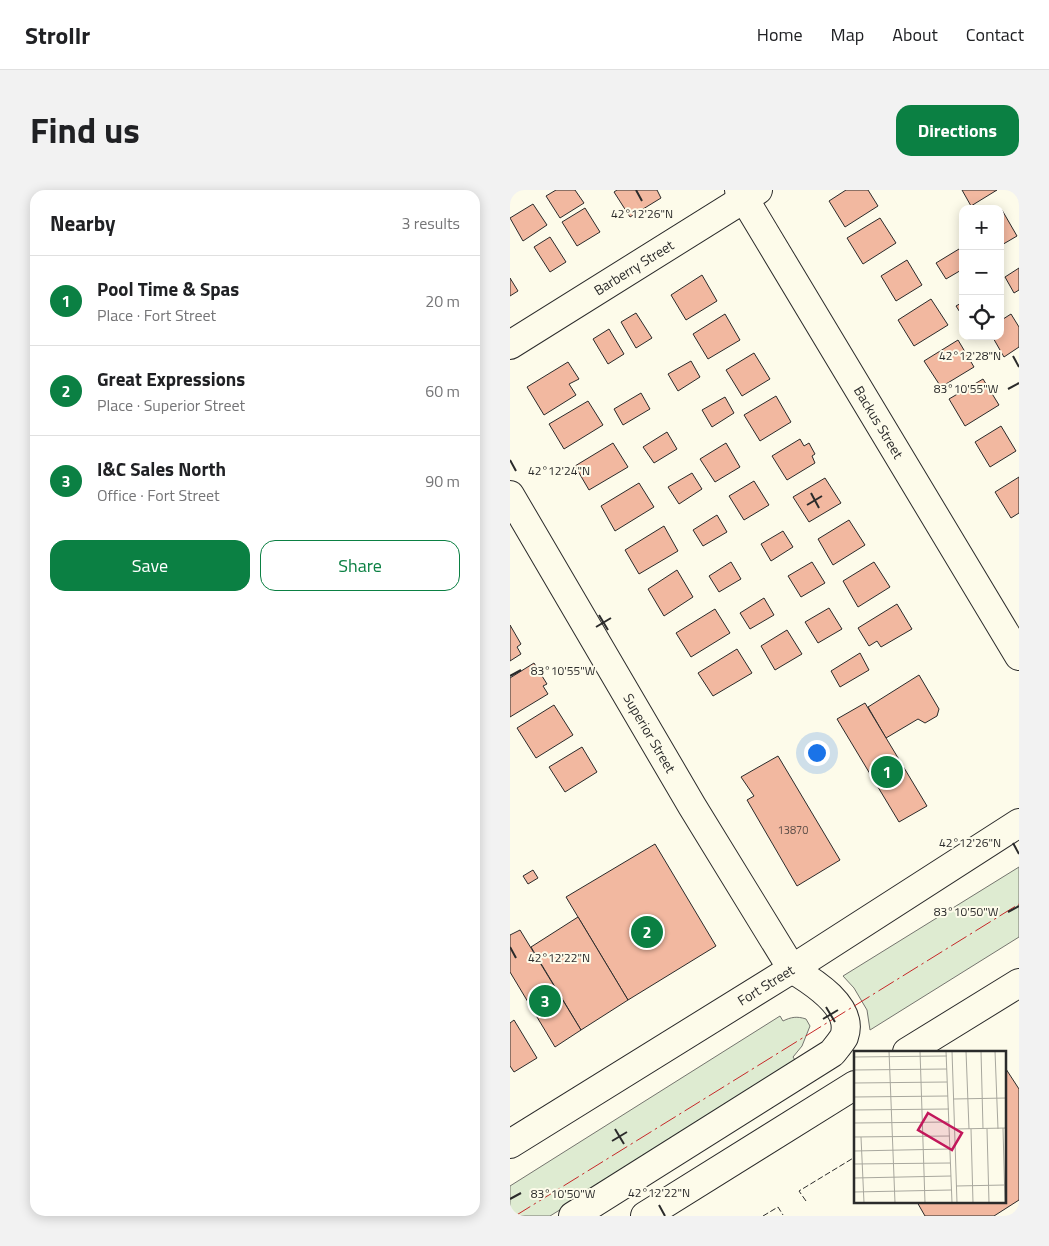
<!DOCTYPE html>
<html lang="en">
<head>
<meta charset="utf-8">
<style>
	body { margin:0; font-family:"Titillium Web",sans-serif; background:#f2f2f2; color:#202124 }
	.controls { position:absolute; right:15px; top:15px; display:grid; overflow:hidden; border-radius:10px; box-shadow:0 2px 12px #0003 }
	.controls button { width:45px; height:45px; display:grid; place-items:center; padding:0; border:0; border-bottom:1px solid #e0e0e0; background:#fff; color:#202124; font:25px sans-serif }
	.you { position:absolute; left:306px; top:562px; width:18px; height:18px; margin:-12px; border:4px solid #fff; border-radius:50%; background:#1a73e8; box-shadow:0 0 0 8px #1a73e833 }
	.badge { display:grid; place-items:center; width:32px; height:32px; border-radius:50%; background:#0b8043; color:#fff; font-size:16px; font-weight:700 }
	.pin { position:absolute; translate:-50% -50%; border:2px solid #fff; box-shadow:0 1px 5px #0006 }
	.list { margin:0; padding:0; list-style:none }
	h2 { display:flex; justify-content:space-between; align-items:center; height:65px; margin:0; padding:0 20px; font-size:21px }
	h2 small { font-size:16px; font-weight:400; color:#757577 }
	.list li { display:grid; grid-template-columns:32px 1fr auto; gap:15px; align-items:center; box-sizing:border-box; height:90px; padding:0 20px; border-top:1px solid #e0e0e0 }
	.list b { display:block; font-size:19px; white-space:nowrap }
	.list p { margin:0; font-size:16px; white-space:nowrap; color:#757577 }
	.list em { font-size:16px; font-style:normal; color:#757577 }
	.actions { display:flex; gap:10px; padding:15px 20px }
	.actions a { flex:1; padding:11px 0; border:1px solid #0b8043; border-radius:15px; text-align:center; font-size:18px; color:#0b8043 }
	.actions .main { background:#0b8043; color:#fff }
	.icon { flex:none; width:28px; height:28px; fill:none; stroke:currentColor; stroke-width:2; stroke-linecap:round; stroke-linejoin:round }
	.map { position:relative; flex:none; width:509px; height:1026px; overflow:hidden; border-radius:15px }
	header { display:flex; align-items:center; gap:30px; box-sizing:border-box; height:70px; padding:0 25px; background:#fff; border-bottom:1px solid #e0e0e0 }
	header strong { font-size:24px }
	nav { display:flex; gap:28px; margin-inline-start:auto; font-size:18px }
	.intro { display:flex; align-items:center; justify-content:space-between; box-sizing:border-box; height:120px; padding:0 30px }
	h1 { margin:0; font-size:35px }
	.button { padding:12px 22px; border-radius:15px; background:#0b8043; color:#fff; font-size:18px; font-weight:700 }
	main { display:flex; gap:30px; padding:0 30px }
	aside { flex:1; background:#fff; border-radius:15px; box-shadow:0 2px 12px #0003 }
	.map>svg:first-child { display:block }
	.green { fill:#deebd1; stroke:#74746e }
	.building { fill:#f2b8a0; stroke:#2b2b2b }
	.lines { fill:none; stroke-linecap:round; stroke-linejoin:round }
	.minor-casing { stroke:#2b2b2b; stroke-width:30 }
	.major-casing { stroke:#2b2b2b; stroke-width:30 }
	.minor { stroke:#fdfbea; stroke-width:28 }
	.major { stroke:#fdfbea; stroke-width:28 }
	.fence { stroke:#2b2b2b; stroke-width:1; stroke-dasharray:6 2.5; stroke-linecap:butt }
	.power { stroke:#c62828; stroke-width:1; stroke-dasharray:18 4 2.5 4; stroke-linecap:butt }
	.ticks { fill:none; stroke:#2b2b2b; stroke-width:2 }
	.labels { text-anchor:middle; stroke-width:4; stroke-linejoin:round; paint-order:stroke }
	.number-label { font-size:11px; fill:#5d4e48 }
	.street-label { font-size:14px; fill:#2b2b2b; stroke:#fdfbea }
	.inset-road { fill:none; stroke:#a9a89e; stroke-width:1 }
	.view { fill:#c2185b; fill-opacity:0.15; stroke:#c2185b; stroke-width:2.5 }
	.inset-edge { fill:none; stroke:#2b2b2b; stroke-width:2.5 }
	.ticks-label { font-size:12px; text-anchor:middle; fill:#2b2b2b; stroke:#fdfbea; stroke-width:4; stroke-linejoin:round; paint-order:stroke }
</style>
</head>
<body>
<header>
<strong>Strollr</strong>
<nav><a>Home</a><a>Map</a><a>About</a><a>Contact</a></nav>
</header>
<div class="intro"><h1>Find us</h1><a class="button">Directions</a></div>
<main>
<aside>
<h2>Nearby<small>3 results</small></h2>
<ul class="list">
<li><span class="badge">1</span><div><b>Pool Time &amp; Spas</b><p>Place · Fort Street</p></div><em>20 m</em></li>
<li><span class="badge">2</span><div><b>Great Expressions</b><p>Place · Superior Street</p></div><em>60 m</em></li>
<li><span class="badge">3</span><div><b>I&amp;C Sales North</b><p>Office · Fort Street</p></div><em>90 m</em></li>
</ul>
<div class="actions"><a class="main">Save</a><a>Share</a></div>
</aside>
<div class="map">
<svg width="509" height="1026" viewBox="0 0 509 1026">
	<rect width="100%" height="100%" fill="#fdfbea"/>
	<g class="green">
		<path d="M 509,677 L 509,747 L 360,840 L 357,820 L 344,798 L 333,786 Z"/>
		<path d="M 270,826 L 273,831 C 281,827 287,826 296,829 L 300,836 L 292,856 L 283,867 L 287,873 L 40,1026 L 0,1026 L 0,996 Z"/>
	</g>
	<g class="building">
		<path d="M 46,0 L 65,0 L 74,13 L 50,28 L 36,6 Z"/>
		<path d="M 107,0 L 147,0 L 151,8 L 120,27 L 104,2 Z"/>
		<path d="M 336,0 L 358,0 L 368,16 L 335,37 L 319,11 Z"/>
		<path d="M 452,0 L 487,0 L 461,16 Z"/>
		<path d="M 23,14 L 37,35 L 13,51 L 0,28 Z"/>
		<path d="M 75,18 L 90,42 L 67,56 L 52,32 Z"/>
		<path d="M 492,20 L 507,46 L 490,56 L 490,21 Z"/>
		<path d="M 370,28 L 386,53 L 353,74 L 337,48 Z"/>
		<path d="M 40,47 L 56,72 L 40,82 L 24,57 Z"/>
		<path d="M 449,59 L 453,65 L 453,79 L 436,89 L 426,73 Z"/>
		<path d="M 397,70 L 412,95 L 386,111 L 371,86 Z"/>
		<path d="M 509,78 L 509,100 L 504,103 L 495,87 Z"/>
		<path d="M 192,85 L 207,111 L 176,130 L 161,105 Z"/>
		<path d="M 0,88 L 8,101 L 0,106 Z"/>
		<path d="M 421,109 L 438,135 L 404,156 L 388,130 Z"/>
		<path d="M 453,112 L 453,127 L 446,116 Z"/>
		<path d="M 126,123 L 142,148 L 126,158 L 111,132 Z"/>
		<path d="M 215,124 L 230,150 L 198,169 L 183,144 Z"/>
		<path d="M 501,124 L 509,137 L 509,157 L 494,167 L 482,146 L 490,146 L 490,131 Z"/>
		<path d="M 99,139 L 114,164 L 98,174 L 83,149 Z"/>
		<path d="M 448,150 L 464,177 L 431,197 L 414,171 Z"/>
		<path d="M 244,163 L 260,189 L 232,206 L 216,180 Z"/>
		<path d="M 181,171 L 190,187 L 168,201 L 158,184 Z"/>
		<path d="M 58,172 L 69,189 L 59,194 L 66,205 L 34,225 L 17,197 Z"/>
		<path d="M 473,189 L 489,215 L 455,236 L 439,209 Z"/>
		<path d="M 131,203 L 140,219 L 113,235 L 104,219 Z"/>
		<path d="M 266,206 L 281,232 L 250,251 L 234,225 Z"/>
		<path d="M 215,207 L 224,223 L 202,237 L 192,220 Z"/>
		<path d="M 78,211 L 93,235 L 54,259 L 39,234 Z"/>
		<path d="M 491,236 L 506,261 L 480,277 L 465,252 Z"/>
		<path d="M 157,242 L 167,259 L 144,273 L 133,257 Z"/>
		<path d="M 290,249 L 294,256 L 299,253 L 305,264 L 302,266 L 305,273 L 277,290 L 262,266 Z"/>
		<path d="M 103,253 L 118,277 L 79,300 L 65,276 Z"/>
		<path d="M 216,253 L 230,277 L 205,292 L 190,269 Z"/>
		<path d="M 182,283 L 192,299 L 169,314 L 158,297 Z"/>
		<path d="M 509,287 L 509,323 L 501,328 L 485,302 Z"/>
		<path d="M 315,288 L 331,313 L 299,332 L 283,307 Z"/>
		<path d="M 244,291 L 259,315 L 234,330 L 219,306 Z"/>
		<path d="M 129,293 L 144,317 L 105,341 L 91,316 Z"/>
		<path d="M 207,325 L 217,342 L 193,356 L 183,340 Z"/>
		<path d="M 339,330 L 355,355 L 323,375 L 308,349 Z"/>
		<path d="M 154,336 L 168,361 L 129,384 L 115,360 Z"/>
		<path d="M 273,341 L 283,357 L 261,371 L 251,354 Z"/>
		<path d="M 221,372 L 231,389 L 209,402 L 199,386 Z"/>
		<path d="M 302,372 L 315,393 L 291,407 L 278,386 Z"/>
		<path d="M 364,372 L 380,397 L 348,417 L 333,391 Z"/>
		<path d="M 167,380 L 183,407 L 154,426 L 138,399 Z"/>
		<path d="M 254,408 L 264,425 L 240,439 L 230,423 Z"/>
		<path d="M 387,414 L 402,439 L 371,457 L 367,451 L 359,456 L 348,438 Z"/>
		<path d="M 319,418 L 332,439 L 308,453 L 295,432 Z"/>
		<path d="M 205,419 L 220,443 L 181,467 L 166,443 Z"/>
		<path d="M 0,435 L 11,454 L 7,457 L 11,464 L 0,471 Z"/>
		<path d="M 277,440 L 292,464 L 265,480 L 251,456 Z"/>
		<path d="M 227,459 L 242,483 L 203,506 L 188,483 Z"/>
		<path d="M 350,463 L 359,480 L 330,497 L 321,481 Z"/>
		<path d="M 24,473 L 37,494 L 33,496 L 38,504 L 0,527 L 0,488 Z"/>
		<path d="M 409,485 L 429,519 L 427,526 L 415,533 L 408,529 L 376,548 L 358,517 Z"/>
		<path d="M 355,513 L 417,616 L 389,632 L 327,529 Z"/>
		<path d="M 44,515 L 63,545 L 26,568 L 7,538 Z"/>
		<path d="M 72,557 L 87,582 L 55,602 L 39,577 Z"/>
		<path d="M 268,566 L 330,670 L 287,696 L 237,610 L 244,606 L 231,587 Z"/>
		<path d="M 145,654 L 206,756 L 118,810 L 56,707 Z"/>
		<path d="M 23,680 L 28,688 L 18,694 L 13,686 Z"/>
		<path d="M 68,727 L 118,810 L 71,840 L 21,757 Z"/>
		<path d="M 10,740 L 71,840 L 45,857 L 0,782 L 0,745 Z"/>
		<path d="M 4,830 L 27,868 L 4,882 L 0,876 L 0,833 Z"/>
		<path d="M 496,879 L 509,899 L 509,1010 L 484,1026 L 415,1026 L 407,1012 L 495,1012 Z"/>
	</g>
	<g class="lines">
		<g class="minor-casing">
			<g id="minor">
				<path id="s1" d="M 229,0 L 509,466"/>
				<path id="s2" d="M 0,155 L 248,0"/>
				<path id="s3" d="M 0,305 L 182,616 L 282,779"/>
			</g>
		</g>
		<g class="major-casing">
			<g id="major">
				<path d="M 397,862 L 509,793"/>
				<path id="s4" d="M 0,954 L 282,779 L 509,633"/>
				<path d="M 63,1026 L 322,863 C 326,858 331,852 334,847 C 345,817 302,791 282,779"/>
				<path d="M 135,1026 L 345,895"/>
			</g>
		</g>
		<use href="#minor" class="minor"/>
		<use href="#major" class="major"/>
		<g class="fence">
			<path d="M 296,1011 L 289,1001 L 345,967"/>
			<path d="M 253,1026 L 268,1017 L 273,1025"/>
		</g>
		<path class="power" d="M 5,1026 L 509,714"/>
	</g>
	<path class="ticks" d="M 126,0 L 132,11M 503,166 L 509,177M 498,199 L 509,193M 0,270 L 6,281M 301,303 L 309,318M 297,315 L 312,306M 89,425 L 98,440M 86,437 L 101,428M 0,486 L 11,480M 503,653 L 509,664M 498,722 L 509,716M 0,757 L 6,768M 316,817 L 325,832M 313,829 L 328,820M 105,939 L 114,954M 102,951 L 117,942M 0,1009 L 11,1003M 149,1015 L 155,1026"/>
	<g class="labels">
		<g class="number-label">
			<text x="283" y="644">13870</text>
		</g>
		<g class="street-label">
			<text dy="5" stroke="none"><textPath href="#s2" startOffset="146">Barberry Street</textPath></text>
			<text dy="5" stroke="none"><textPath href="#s1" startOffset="271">Backus Street</textPath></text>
			<text dy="5" stroke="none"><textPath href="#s3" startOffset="276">Superior Street</textPath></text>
			<text dy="5" stroke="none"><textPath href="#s4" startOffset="301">Fort Street</textPath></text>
		</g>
	</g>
	<g transform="translate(344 861)">
		<rect width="152" height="152" fill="#fdfbea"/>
		<path class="inset-road" d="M 35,0 L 41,152M 66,0 L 71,152M 92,0 L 98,152M 98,0 L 103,152M 112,0 L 115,78M 127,0 L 129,78M 141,0 L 144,78M 0,6 L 93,5M 0,19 L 93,18M 0,32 L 93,31M 0,46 L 94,45M 99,48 L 153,47M 0,59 L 95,58M 0,72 L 95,71M 149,77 L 151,152M 100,78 L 153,77M 117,78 L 119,152M 133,78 L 135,152M 0,86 L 96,85M 7,86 L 10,152M 0,100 L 96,98M 0,113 L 96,112M 0,127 L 97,125M 102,135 L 151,134M 0,141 L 97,139"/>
		<path class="view" d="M 74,62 L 108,82 L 98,99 L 64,79 Z"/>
		<rect width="152" height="152" class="inset-edge"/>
	</g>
	<g class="ticks-label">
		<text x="132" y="28">42°12'26"N</text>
		<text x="460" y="170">42°12'28"N</text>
		<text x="456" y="203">83°10'55"W</text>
		<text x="49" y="285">42°12'24"N</text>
		<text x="53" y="485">83°10'55"W</text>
		<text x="460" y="657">42°12'26"N</text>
		<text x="456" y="726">83°10'50"W</text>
		<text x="49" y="772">42°12'22"N</text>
		<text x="149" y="1007">42°12'22"N</text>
		<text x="53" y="1008">83°10'50"W</text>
	</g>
</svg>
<div class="controls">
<button>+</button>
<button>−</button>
<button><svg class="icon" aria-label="locate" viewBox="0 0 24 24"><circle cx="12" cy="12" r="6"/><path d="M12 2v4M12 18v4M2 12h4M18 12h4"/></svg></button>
</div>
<div class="you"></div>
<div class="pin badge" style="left:377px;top:582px">1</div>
<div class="pin badge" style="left:137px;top:742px">2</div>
<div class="pin badge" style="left:35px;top:811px">3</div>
</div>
</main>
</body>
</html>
